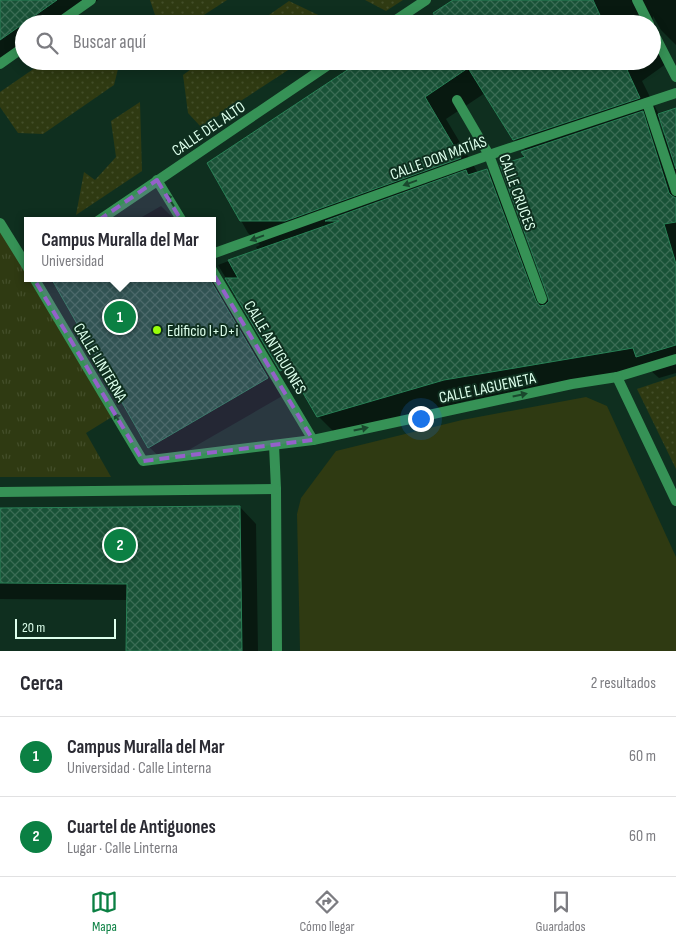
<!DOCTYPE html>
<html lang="es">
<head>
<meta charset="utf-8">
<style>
	body { margin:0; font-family:"Sofia Sans Condensed",sans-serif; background:#f2f2f3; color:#2b2b33 }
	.scale { position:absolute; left:15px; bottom:12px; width:101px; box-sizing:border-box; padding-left:5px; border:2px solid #ddffec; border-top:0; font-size:14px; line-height:18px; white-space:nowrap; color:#ddffec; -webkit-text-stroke:4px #0f2f1f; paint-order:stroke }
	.you { position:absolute; left:420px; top:418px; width:18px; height:18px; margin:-12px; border:4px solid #fff; border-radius:50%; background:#1a73e8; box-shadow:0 0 0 8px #1a73e833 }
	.badge { display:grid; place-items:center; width:32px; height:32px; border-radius:50%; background:#0b8043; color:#fff; font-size:16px; font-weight:700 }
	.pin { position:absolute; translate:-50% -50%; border:2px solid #fff; box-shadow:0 1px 5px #0006 }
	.popup { position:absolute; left:24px; top:217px; width:192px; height:65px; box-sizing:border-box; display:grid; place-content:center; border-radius:0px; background:#fff; filter:drop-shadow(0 1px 4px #0005); font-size:16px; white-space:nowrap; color:#7c7c81 }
	.popup b { font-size:19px; color:#2b2b33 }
	.popup::after { content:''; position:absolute; left:50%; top:100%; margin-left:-10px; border:10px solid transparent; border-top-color:#fff }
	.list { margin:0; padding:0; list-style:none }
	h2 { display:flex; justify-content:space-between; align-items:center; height:65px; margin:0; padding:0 20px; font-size:21px }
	h2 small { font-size:16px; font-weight:400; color:#7c7c81 }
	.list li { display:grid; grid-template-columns:32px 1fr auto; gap:15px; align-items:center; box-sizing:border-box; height:80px; padding:0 20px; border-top:1px solid #e1e1e2 }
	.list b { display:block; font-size:19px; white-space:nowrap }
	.list p { margin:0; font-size:16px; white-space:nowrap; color:#7c7c81 }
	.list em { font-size:16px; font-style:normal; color:#7c7c81 }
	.icon { flex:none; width:28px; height:28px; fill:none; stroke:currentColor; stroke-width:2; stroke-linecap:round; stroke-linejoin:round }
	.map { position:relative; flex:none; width:676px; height:651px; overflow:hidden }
	.search { position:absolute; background:#fff; box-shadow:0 2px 12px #0003; left:15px; right:15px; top:15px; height:55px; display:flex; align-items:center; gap:12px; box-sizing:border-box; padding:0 18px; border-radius:28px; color:#7c7c81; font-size:19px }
	.sheet { height:225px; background:#fff }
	nav { display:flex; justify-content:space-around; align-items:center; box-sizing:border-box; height:70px; border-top:1px solid #e1e1e2; background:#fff; font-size:14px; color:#7c7c81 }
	nav a { display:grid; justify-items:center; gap:2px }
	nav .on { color:#0b8043 }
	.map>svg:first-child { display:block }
	.grass { fill:#2f3a12 }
	.park { fill:url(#park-tufts) }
	.garden { fill:url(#garden-dots) }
	.shadow { fill:#0007; fill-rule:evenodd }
	.building { fill:url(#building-cross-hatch); stroke:#298056 }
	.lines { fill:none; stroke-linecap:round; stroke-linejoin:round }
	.street { stroke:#369256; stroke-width:10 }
	.oneway { fill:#19482d }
	.marked { fill:#9461ca; fill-opacity:0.2; stroke:#9461ca; stroke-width:4; stroke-dasharray:10 6; stroke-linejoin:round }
	.poi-dot { fill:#99ff09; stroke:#0f2f1f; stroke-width:2 }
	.labels { text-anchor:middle; stroke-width:4; stroke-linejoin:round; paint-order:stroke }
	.street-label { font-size:16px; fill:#ddffec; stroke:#0f2f1f }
	.poi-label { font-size:16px; fill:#ddffec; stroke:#0f2f1f; text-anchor:start }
</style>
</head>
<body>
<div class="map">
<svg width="676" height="651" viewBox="0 0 676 651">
	<defs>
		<pattern id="park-tufts" width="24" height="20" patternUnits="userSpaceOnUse" patternTransform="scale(1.25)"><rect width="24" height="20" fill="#2f3a12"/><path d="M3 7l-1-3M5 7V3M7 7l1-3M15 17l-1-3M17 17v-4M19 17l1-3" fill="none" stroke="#434e29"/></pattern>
		<pattern id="garden-dots" width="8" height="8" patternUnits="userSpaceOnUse" patternTransform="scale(1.25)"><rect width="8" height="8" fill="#2f3a12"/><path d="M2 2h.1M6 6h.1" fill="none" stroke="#434e29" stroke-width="1.8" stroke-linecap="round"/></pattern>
		<pattern id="building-cross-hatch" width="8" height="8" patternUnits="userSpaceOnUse" patternTransform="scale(1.25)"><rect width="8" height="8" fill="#195237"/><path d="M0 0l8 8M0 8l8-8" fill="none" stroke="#3a6c54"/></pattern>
	</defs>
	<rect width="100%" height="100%" fill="#0f2f1f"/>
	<path class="grass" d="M 586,397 L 607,406 L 676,557 L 676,651 L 300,651 L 297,514 L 301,498 L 336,451 L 462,420 Z"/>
	<path class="park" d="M 0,223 L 27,268 L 28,278 L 34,278 L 115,415 L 86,433 L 111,477 L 0,477 Z"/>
	<g class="garden">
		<path d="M 150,0 L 227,0 L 190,24 L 158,24 Z"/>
		<path d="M 365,0 L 403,0 L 386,11 Z"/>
		<path d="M 289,1 L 335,23 L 335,24 L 256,24 Z"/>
		<path d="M 45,61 L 120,61 L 114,85 L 43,134 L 18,133 L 0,107 L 0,92 Z"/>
		<path d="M 202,61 L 302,61 L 201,127 L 188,113 L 183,75 Z"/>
		<path d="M 140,102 L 142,171 L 76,215 L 84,172 L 95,180 L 116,157 L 111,121 Z"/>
		<path d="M 676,376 L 676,469 L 637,389 Z"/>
	</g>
	<g class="shadow">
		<path d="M 0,0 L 98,0 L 65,24 L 24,24 L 24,52 L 0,69 Z"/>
		<path d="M 457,0 L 676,0 L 676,45 L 661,30 L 653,16 L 652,24 L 421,24 Z"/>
		<path d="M 652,24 L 670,61 L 642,81 L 659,115 L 676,109 L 676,373 L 659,378 L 650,370 L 466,401 L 340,438 L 318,416 L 303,392 L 281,370 L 218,265 L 258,250 L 256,247 L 260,245 L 248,233 L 209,163 L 364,61 L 652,61 ZM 485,93 L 514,139 L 527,151 L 549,304 L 508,193 L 487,171 L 478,173 L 446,119 ZM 661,120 L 667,138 L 652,123 Z"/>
		<path d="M 161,206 L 176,221 L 135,221 Z"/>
		<path d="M 52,278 L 212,278 L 284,395 L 166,463 L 149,447 Z"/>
		<path d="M 240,507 L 256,524 L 258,651 L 128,651 L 128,600 L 0,599 L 0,509 Z"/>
	</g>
	<g class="building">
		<path d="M 0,0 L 57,0 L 0,40 Z"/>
		<path d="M 453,0 L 593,0 L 604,24 L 440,24 L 433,13 Z"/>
		<path d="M 361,61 L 623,61 L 640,98 L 513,140 L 468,68 L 425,97 L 461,158 L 285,221 L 240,221 L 207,163 Z"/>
		<path d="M 676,108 L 676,169 L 658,114 Z"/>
		<path d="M 643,111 L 669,193 L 672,196 L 676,198 L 676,222 L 664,224 L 676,264 L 676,345 L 636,357 L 633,348 L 444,380 L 317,417 L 288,367 L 280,371 L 225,278 L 238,278 L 228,260 L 339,221 L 325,221 L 466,170 L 468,175 L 487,169 L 536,301 L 540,306 L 545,305 L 549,301 L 548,297 L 500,165 L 525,157 L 521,152 Z"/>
		<path d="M 51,278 L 209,278 L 268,378 L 148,448 Z"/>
		<path d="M 240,506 L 242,651 L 126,651 L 127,584 L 0,583 L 0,508 Z"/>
	</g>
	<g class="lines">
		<g class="street">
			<path d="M 637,0 L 649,24"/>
			<path d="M 57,24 L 91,0"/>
			<path d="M 390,24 L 426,0"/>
			<path d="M 652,30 L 676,77"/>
			<path d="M 0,64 L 24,47"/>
			<path d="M 457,100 L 489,155 L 542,299"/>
			<path d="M 647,103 L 676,191"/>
			<path d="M 157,180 L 182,221"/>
			<path d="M 98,221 L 334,61"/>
			<path d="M 0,223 L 28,268"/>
			<path d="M 212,254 L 489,155 L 676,93"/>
			<path d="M 212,270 L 313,440"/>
			<path d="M 34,278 L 143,461 L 313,440 L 572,384 L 617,377 L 676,359"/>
			<path d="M 617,377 L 676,501"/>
			<path d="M 274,445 L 276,489 L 277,651"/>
			<path d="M 0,492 L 276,489"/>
		</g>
	</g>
	<defs><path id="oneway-solid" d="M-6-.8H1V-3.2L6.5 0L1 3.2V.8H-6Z" transform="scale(1.25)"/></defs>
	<g class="oneway">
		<use href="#oneway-solid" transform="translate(410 183) rotate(160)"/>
		<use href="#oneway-solid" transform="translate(170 200) rotate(-122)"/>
		<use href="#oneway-solid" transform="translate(257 238) rotate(160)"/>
		<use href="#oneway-solid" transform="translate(520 395) rotate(-12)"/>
		<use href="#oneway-solid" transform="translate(118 419) rotate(-121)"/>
		<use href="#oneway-solid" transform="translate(361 429) rotate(-12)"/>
	</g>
	<path class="marked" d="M 157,180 L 313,440 L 143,461 L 28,269 Z"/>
	<circle class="poi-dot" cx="157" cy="330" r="5"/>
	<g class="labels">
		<g class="street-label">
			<text transform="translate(208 128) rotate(-34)" y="6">CALLE DEL ALTO</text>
			<text transform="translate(438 157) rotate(-20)" y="6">CALLE DON MATÍAS</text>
			<text transform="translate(518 192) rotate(70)" y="6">CALLE CRUCES</text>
			<text transform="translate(276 347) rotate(59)" y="6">CALLE ANTIGUONES</text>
			<text transform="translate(101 362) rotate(59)" y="6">CALLE LINTERNA</text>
			<text transform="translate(487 387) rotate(-12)" y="6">CALLE LAGUENETA</text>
		</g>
		<g class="poi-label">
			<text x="167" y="336">Edificio I+D+i</text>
		</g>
	</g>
</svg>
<div class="scale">20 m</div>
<div class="you"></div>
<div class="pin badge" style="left:120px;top:317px">1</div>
<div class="popup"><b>Campus Muralla del Mar</b>Universidad</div>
<div class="pin badge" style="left:120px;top:545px">2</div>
<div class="search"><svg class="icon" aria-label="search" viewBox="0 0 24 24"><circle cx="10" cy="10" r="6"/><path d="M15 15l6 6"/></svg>Buscar aquí</div>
</div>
<section class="sheet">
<h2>Cerca<small>2 resultados</small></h2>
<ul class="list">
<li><span class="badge">1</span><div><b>Campus Muralla del Mar</b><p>Universidad · Calle Linterna</p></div><em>60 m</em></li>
<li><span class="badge">2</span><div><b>Cuartel de Antiguones</b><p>Lugar · Calle Linterna</p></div><em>60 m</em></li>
</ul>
</section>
<nav>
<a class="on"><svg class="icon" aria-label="map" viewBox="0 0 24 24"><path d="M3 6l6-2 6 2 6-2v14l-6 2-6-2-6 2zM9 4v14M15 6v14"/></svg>Mapa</a>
<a><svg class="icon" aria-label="directions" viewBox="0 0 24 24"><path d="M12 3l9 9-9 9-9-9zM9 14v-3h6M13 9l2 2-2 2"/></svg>Cómo llegar</a>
<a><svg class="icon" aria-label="saved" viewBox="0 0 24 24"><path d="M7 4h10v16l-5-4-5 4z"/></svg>Guardados</a>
</nav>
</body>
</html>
